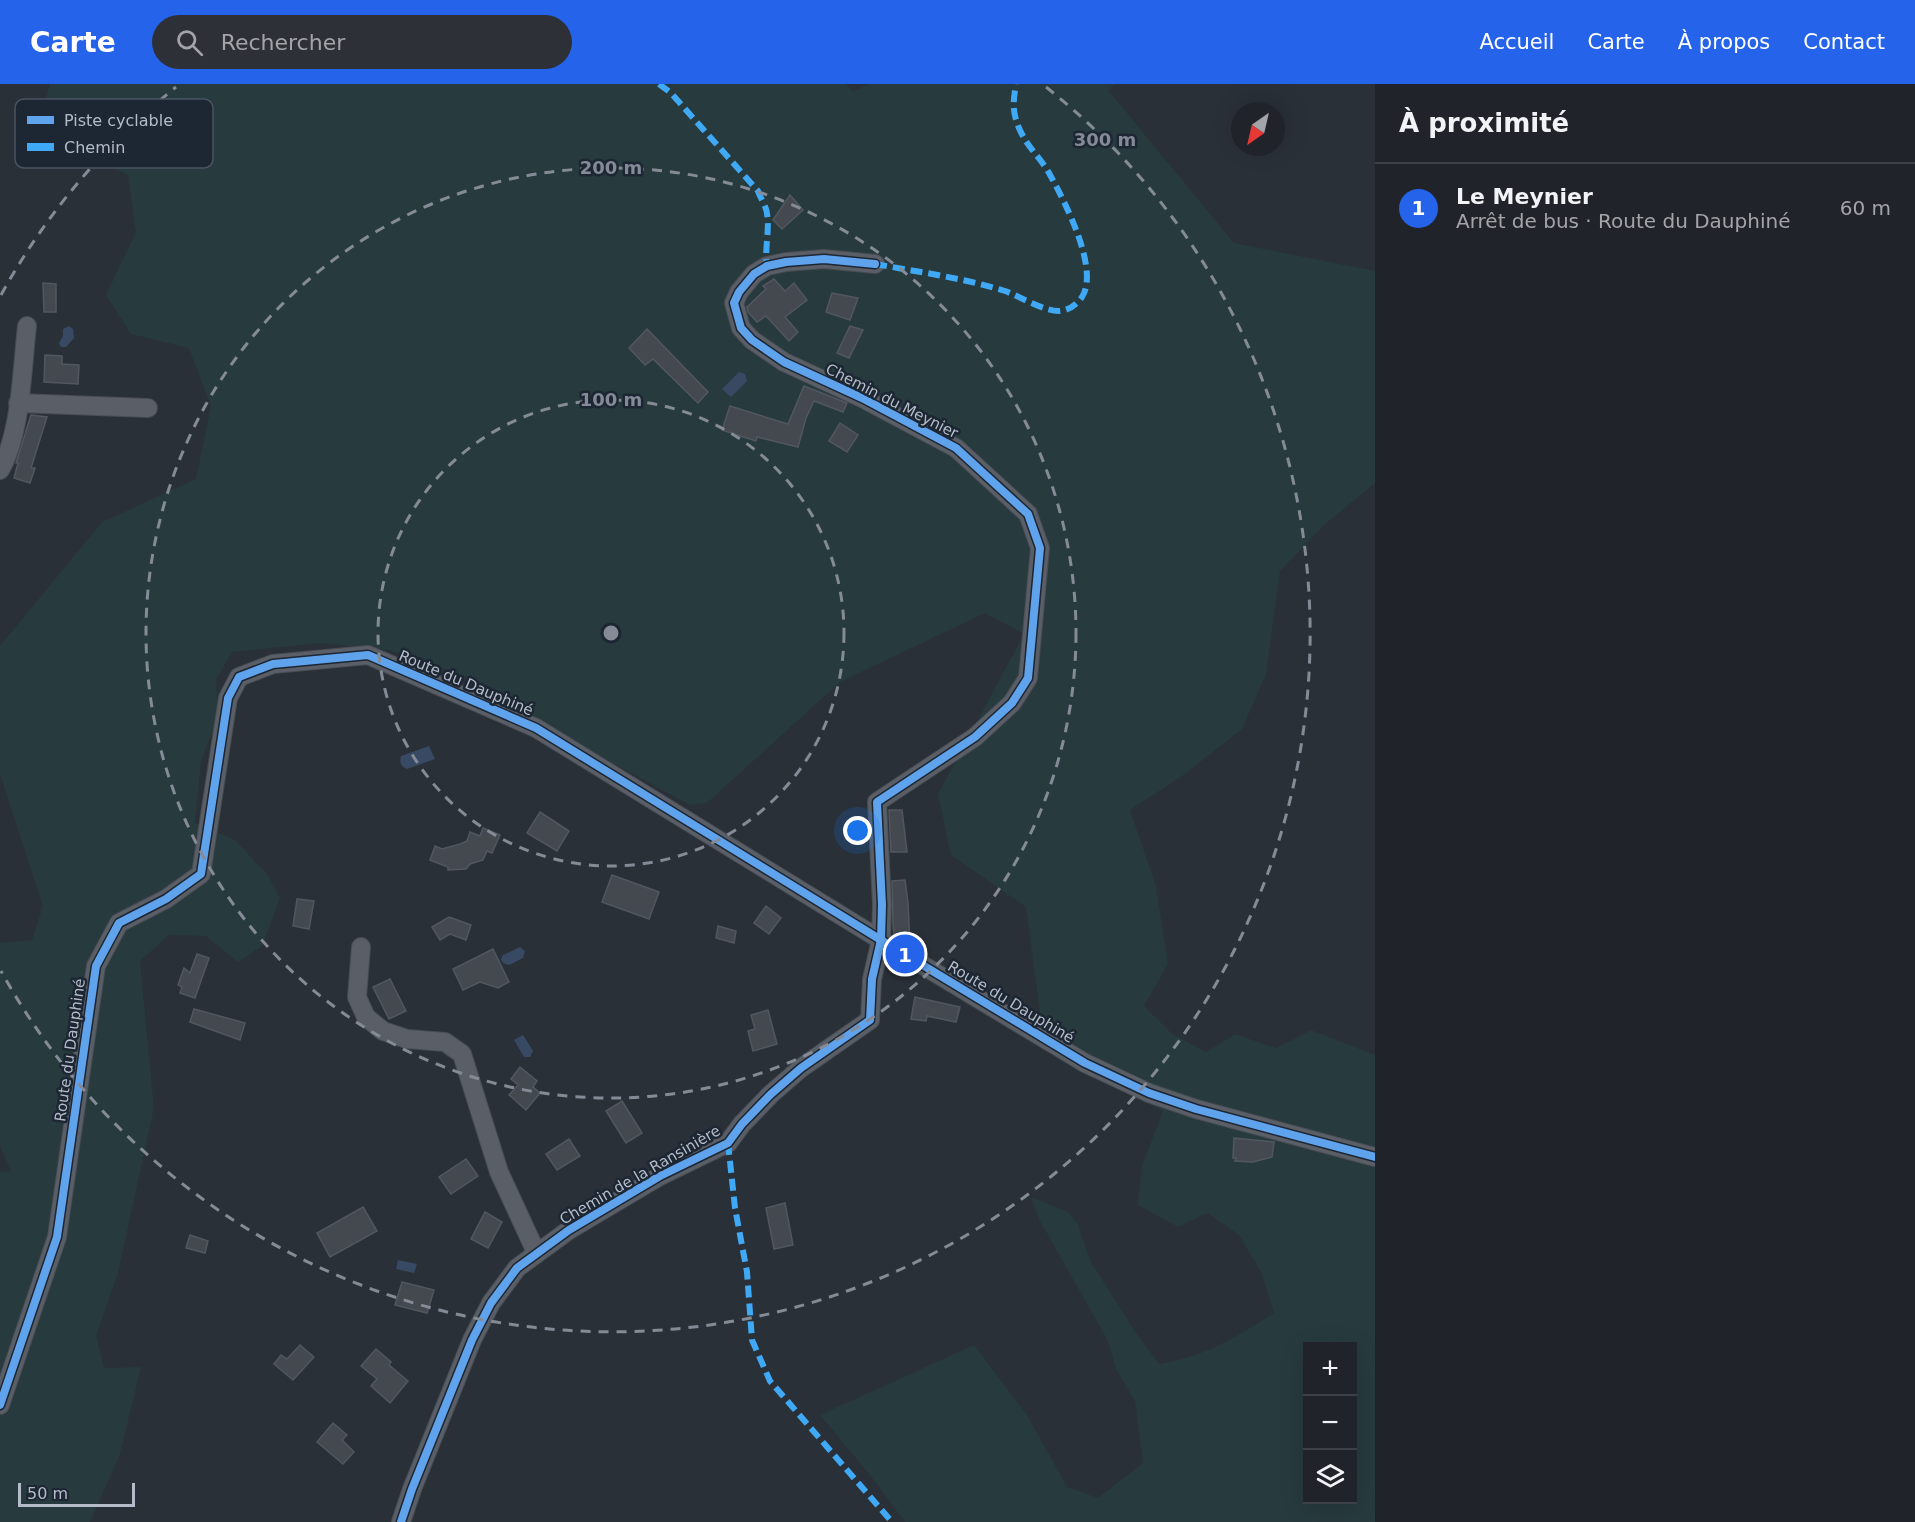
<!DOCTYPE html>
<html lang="fr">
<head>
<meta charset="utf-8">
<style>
	body { margin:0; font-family:"DejaVu Sans",sans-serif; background:#2d3036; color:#f1f3f6 }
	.controls { position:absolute; right:18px; bottom:18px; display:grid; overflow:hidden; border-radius:0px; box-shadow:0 6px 24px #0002 }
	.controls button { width:54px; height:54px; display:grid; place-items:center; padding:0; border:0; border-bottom:2px solid #3d4147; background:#20242a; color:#f1f3f6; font:30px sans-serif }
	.compass { position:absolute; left:1231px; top:18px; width:54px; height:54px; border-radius:50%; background:#20242a; box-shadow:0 6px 24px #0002; rotate:214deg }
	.scale { position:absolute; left:18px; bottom:15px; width:117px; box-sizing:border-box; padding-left:6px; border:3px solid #b4bcc9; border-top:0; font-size:16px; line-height:21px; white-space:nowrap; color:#b4bcc9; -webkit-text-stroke:4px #1d2633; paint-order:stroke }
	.you { position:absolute; left:858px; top:747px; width:21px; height:21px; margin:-15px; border:4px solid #fff; border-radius:50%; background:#1a73e8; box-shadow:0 0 0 9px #1a73e833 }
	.badge { display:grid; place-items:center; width:39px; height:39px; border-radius:50%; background:#2563eb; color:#fff; font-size:20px; font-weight:700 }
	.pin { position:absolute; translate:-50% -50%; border:3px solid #fff; box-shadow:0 2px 6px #0006 }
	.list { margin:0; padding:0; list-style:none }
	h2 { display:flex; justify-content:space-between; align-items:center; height:78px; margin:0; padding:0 24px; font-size:26px }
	h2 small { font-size:20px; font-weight:400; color:#a2a4a8 }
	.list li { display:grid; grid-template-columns:39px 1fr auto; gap:18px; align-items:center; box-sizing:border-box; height:90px; padding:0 24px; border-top:2px solid #3d4147 }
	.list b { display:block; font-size:22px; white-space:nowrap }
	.list p { margin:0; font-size:20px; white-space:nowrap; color:#a2a4a8 }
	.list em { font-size:20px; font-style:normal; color:#a2a4a8 }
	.icon { flex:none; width:33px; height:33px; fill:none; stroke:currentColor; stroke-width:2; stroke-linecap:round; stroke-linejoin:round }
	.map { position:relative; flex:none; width:1375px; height:1438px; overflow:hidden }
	header { display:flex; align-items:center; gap:36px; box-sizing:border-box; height:84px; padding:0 30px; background:#2563eb; color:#fff }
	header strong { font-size:28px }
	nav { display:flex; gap:33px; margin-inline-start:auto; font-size:21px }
	.search { width:420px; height:54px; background:#2d3036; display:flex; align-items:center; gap:15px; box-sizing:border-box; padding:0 21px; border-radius:33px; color:#a2a4a8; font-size:22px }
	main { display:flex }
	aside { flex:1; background:#20242a }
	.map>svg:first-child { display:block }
	.green { fill:#273a3e; fill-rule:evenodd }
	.water { fill:#384963 }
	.building { fill:#444950; stroke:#52575f; stroke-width:1.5 }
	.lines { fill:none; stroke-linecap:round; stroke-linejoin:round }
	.minor-casing { stroke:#484c53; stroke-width:20 }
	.minor { stroke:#5a5e66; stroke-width:18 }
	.quiet { stroke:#3fa9f5; stroke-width:6; stroke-dasharray:12 6; stroke-linecap:butt }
	.cycleway-casing { stroke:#1d2633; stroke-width:11 }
	.cycleway { stroke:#60a3ed; stroke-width:8 }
	.ring { fill:none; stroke:#848b96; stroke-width:3; stroke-dasharray:10 8 }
	.labels { text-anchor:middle; stroke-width:5; stroke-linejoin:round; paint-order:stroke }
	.street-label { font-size:15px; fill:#b4bcc9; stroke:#1d2633 }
	.key { fill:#1d2633; stroke:#4a5360; stroke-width:1.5 }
	.key-label { font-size:16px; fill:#b4bcc9 }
	.centre { fill:#848b96; stroke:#1d2633; stroke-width:3 }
	.ring-label { font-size:18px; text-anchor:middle; font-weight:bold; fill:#848b96; stroke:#1d2633; stroke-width:5; stroke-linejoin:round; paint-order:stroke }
</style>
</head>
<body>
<header>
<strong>Carte</strong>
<div class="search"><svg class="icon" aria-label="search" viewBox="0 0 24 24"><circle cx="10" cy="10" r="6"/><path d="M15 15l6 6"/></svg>Rechercher</div>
<nav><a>Accueil</a><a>Carte</a><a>À propos</a><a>Contact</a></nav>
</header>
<main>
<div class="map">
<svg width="1375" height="1438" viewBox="0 0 1375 1438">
	<rect width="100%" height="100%" fill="#2a3038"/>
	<path class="green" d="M 50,0 L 846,0 L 853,8 L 868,0 L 1115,0 L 1108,6 L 1234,159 L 1375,187 L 1375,399 L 1323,442 L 1280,487 L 1266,590 L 1242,645 L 1185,690 L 1130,726 L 1156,802 L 1168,880 L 1144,922 L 1171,949 L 1206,968 L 1235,950 L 1276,964 L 1311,946 L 1375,971 L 1375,1438 L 905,1438 L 870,1391 L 820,1331 L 974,1261 L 1027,1331 L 1067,1403 L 1098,1414 L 1143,1379 L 1135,1317 L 1116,1285 L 1108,1257 L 1039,1135 L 1031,1113 L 1068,1128 L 1077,1139 L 1091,1178 L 1134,1246 L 1159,1280 C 1205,1273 1236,1253 1274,1229 L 1261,1188 L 1239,1151 L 1207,1129 L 1178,1143 L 1138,1121 L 1142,1082 L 1163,1027 L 1045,966 L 1026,823 L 951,771 L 938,710 L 1024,550 L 985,529 L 840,598 L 707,719 L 690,721 L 566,654 L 485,600 L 389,566 L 321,559 L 232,568 L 216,596 L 218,632 L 201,678 L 195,739 L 235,756 L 267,790 L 280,814 L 262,862 L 238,878 L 206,852 L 169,851 L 140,877 L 154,1024 L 118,1189 L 96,1252 L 104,1284 L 141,1283 L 120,1370 L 90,1438 L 0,1438 L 0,1088 L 11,1087 L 0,1062 L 0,859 L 32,856 L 43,822 L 0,690 L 0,562 L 102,438 L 196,395 L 211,322 L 189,264 L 131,250 L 106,211 L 136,148 L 128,91 L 37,45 ZM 1308,1262 L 1352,1262 L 1352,1416 L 1308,1416 Z"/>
	<g class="water">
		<path d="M 69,242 L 73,245 L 74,254 L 66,263 L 61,263 L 59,259 L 63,252 L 63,245 Z"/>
		<path d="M 739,288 L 745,290 L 747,297 L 731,313 L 722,305 Z"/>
		<path d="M 429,662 L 435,675 L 407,685 C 401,683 399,678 401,672 Z"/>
		<path d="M 520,863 L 525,867 L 523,874 L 509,881 L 503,879 L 501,875 L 503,871 Z"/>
		<path d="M 523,951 L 533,967 L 530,973 L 524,973 L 514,956 Z"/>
		<path d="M 398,1176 L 417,1180 L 414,1189 L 396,1185 Z"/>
	</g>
	<g class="building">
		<path d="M 790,111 L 803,126 L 782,145 L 773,136 Z"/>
		<path d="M 774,195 L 785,207 L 794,199 L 807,216 L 785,233 L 798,248 L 789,257 L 766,232 L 757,238 L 748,228 L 747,223 L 766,205 L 763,202 Z"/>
		<path d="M 43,199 L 56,200 L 56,228 L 44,228 Z"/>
		<path d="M 832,209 L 858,214 L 850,236 L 826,228 Z"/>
		<path d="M 850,242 L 863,246 L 849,274 L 837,269 Z"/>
		<path d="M 647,245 L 708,308 L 698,319 L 653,275 L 645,281 L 629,264 Z"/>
		<path d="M 45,271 L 62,272 L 62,280 L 79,281 L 78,300 L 44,298 Z"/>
		<path d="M 804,302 L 847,319 L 843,328 L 814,317 L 806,334 L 798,363 L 757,353 L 756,357 L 722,346 L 730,322 L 788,340 Z"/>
		<path d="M 31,331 L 47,333 L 31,384 L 35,384 L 30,399 L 14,394 L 18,379 L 16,379 Z"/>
		<path d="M 840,339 L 858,351 L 847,368 L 829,357 Z"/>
		<path d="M 889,726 L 902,726 L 907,768 L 891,768 Z"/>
		<path d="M 540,728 L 569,747 L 557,767 L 527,749 Z"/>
		<path d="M 483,744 L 500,751 L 492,769 L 487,767 L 483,776 L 470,780 L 466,785 L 448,786 L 448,783 L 430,776 L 435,762 L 442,765 L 460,760 L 467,757 L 470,748 L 480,752 Z"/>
		<path d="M 612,791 L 659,808 L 649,835 L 602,818 Z"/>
		<path d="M 905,796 L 908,819 L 910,861 L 894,851 L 893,839 L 892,797 Z"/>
		<path d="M 297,815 L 314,817 L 309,845 L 293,842 Z"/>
		<path d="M 766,822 L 781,834 L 769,850 L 754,839 Z"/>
		<path d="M 449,833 L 471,841 L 466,856 L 450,850 L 440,856 L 432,843 Z"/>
		<path d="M 718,842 L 736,847 L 734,859 L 716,854 Z"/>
		<path d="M 493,865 L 509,898 L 498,904 L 480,898 L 463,906 L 453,885 Z"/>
		<path d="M 197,870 L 209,874 L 195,914 L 180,909 L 182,903 L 178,901 L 184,884 L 190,889 Z"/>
		<path d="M 390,895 L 406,927 L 389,935 L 373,903 Z"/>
		<path d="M 915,913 L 960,923 L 956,938 L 927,932 L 926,937 L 911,935 Z"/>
		<path d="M 194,925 L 245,939 L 240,956 L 190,938 Z"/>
		<path d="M 768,926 L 777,960 L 753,967 L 748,947 L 755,945 L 751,931 Z"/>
		<path d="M 520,983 L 537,997 L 533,1003 L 540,1009 L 526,1026 L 509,1011 L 518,1001 L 511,995 Z"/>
		<path d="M 622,1017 L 642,1049 L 626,1059 L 606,1027 Z"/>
		<path d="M 1234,1054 L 1274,1058 L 1272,1073 L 1253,1078 L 1235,1077 L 1236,1074 L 1233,1074 Z"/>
		<path d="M 569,1055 L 580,1072 L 557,1086 L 546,1070 Z"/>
		<path d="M 466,1075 L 478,1092 L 451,1110 L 439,1093 Z"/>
		<path d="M 785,1119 L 793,1161 L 774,1165 L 766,1124 Z"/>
		<path d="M 363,1123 L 377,1147 L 330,1173 L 317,1149 Z"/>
		<path d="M 485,1128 L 502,1138 L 488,1164 L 471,1155 Z"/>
		<path d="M 190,1151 L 208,1157 L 205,1169 L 186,1164 Z"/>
		<path d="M 402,1198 L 434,1206 L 427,1229 L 395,1221 Z"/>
		<path d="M 300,1261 L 314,1273 L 293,1296 L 274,1280 L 281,1271 L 287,1275 Z"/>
		<path d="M 376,1265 L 391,1278 L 389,1281 L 408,1297 L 390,1319 L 371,1302 L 377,1295 L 361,1282 Z"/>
		<path d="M 333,1339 L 347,1351 L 342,1356 L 354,1368 L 343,1380 L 317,1358 Z"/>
	</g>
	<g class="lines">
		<g class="minor-casing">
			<g id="minor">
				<path d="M 18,319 L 148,324"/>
				<path d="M 0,386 C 21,350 22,285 27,242"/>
				<path d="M 361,863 L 357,913 L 366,933 L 383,947 L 407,955 L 445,958 L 462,970 L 499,1088 L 536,1168"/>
				<path d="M 0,1321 L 57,1153 L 96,882 L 119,839 L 166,815 L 201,790 L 228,614 L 239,593 L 273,580 L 368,571 L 536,644 L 881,856 L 1085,979 L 1149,1009 L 1196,1025 L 1375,1073"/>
				<path d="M 401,1438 L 412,1405 L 472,1256 L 491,1219 L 517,1184 L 569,1146 L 660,1092 L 728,1059 L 742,1040 L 771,1010 L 801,984 L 870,936 L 872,895 L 881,856 L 882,821 L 877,718 L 975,653 L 1012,619 L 1028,594 L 1040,464 L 1028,430 L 956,364 L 862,314 L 784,278 L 752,256 L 741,244 L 734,219 L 739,208 L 754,190 L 767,182 L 786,178 L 824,175 L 875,180"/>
			</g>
		</g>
		<use href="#minor" class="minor"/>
		<g class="quiet">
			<path d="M 659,0 L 671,9 L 758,107 C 760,113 764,119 766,125 C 771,143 764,163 767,182"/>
			<path d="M 875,180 C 919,188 963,194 1005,207 C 1019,212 1045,228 1060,227 C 1070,226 1077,220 1082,213 C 1100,185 1064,116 1049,89 C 1040,73 1027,63 1019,44 C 1012,27 1013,18 1016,0"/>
			<path d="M 728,1059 L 735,1124 L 747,1188 L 752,1256 L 770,1297 L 892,1438"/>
		</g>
		<g class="cycleway-casing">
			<g id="cycleway">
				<path d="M 0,1321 L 57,1153 L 96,882 L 119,839 L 166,815 L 201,790 L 228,614 L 239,593 L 273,580 L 368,571 L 536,644 L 881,856 L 1085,979 L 1149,1009 L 1196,1025 L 1375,1073"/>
				<path d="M 401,1438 L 412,1405 L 472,1256 L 491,1219 L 517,1184 L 569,1146 L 660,1092 L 728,1059 L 742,1040 L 771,1010 L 801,984 L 870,936 L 872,895 L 881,856 L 882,821 L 877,718 L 975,653 L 1012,619 L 1028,594 L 1040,464 L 1028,430 L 956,364 L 862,314 L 784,278 L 752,256 L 741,244 L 734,219 L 739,208 L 754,190 L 767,182 L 786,178 L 824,175 L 875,180"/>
			</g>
		</g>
		<use href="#cycleway" class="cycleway"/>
	</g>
	<g class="ring">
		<circle cx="611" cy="549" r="233"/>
		<circle cx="611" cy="549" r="465"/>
		<path d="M1 211A698 698 0 0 1 176 3M1046 3A698 698 0 1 1 1 887"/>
	</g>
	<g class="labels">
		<g class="street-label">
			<text transform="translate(892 317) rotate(27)" y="5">Chemin du Meynier</text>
			<text transform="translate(466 599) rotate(23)" y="5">Route du Dauphiné</text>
			<text transform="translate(1011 918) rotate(31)" y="5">Route du Dauphiné</text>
			<text transform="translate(70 966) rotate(-82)" y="5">Route du Dauphiné</text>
			<text transform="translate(640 1091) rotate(-30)" y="5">Chemin de la Ransinière</text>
		</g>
	</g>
	<rect x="15" y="15" width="198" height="69" rx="9" class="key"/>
	<rect x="27" y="32" width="27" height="8" fill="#60a3ed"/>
	<rect x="27" y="59" width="27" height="8" fill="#3fa9f5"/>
	<g class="key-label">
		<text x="64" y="42">Piste cyclable</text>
		<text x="64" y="69">Chemin</text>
	</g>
	<circle cx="611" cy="549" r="9" class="centre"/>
	<g class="ring-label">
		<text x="1105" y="62">300 m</text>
		<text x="611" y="90">200 m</text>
		<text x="611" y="322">100 m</text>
	</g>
</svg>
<div class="controls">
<button>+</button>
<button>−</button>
<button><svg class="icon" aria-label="layers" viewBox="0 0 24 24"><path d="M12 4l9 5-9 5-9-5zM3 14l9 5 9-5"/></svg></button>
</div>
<svg class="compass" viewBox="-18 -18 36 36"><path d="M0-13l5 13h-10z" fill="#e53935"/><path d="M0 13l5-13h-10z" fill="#a2a4a8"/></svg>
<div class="scale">50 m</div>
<div class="you"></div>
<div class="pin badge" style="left:905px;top:870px">1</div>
</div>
<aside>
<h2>À proximité<small></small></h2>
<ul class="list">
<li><span class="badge">1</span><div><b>Le Meynier</b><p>Arrêt de bus · Route du Dauphiné</p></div><em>60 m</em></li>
</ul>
</aside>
</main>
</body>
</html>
